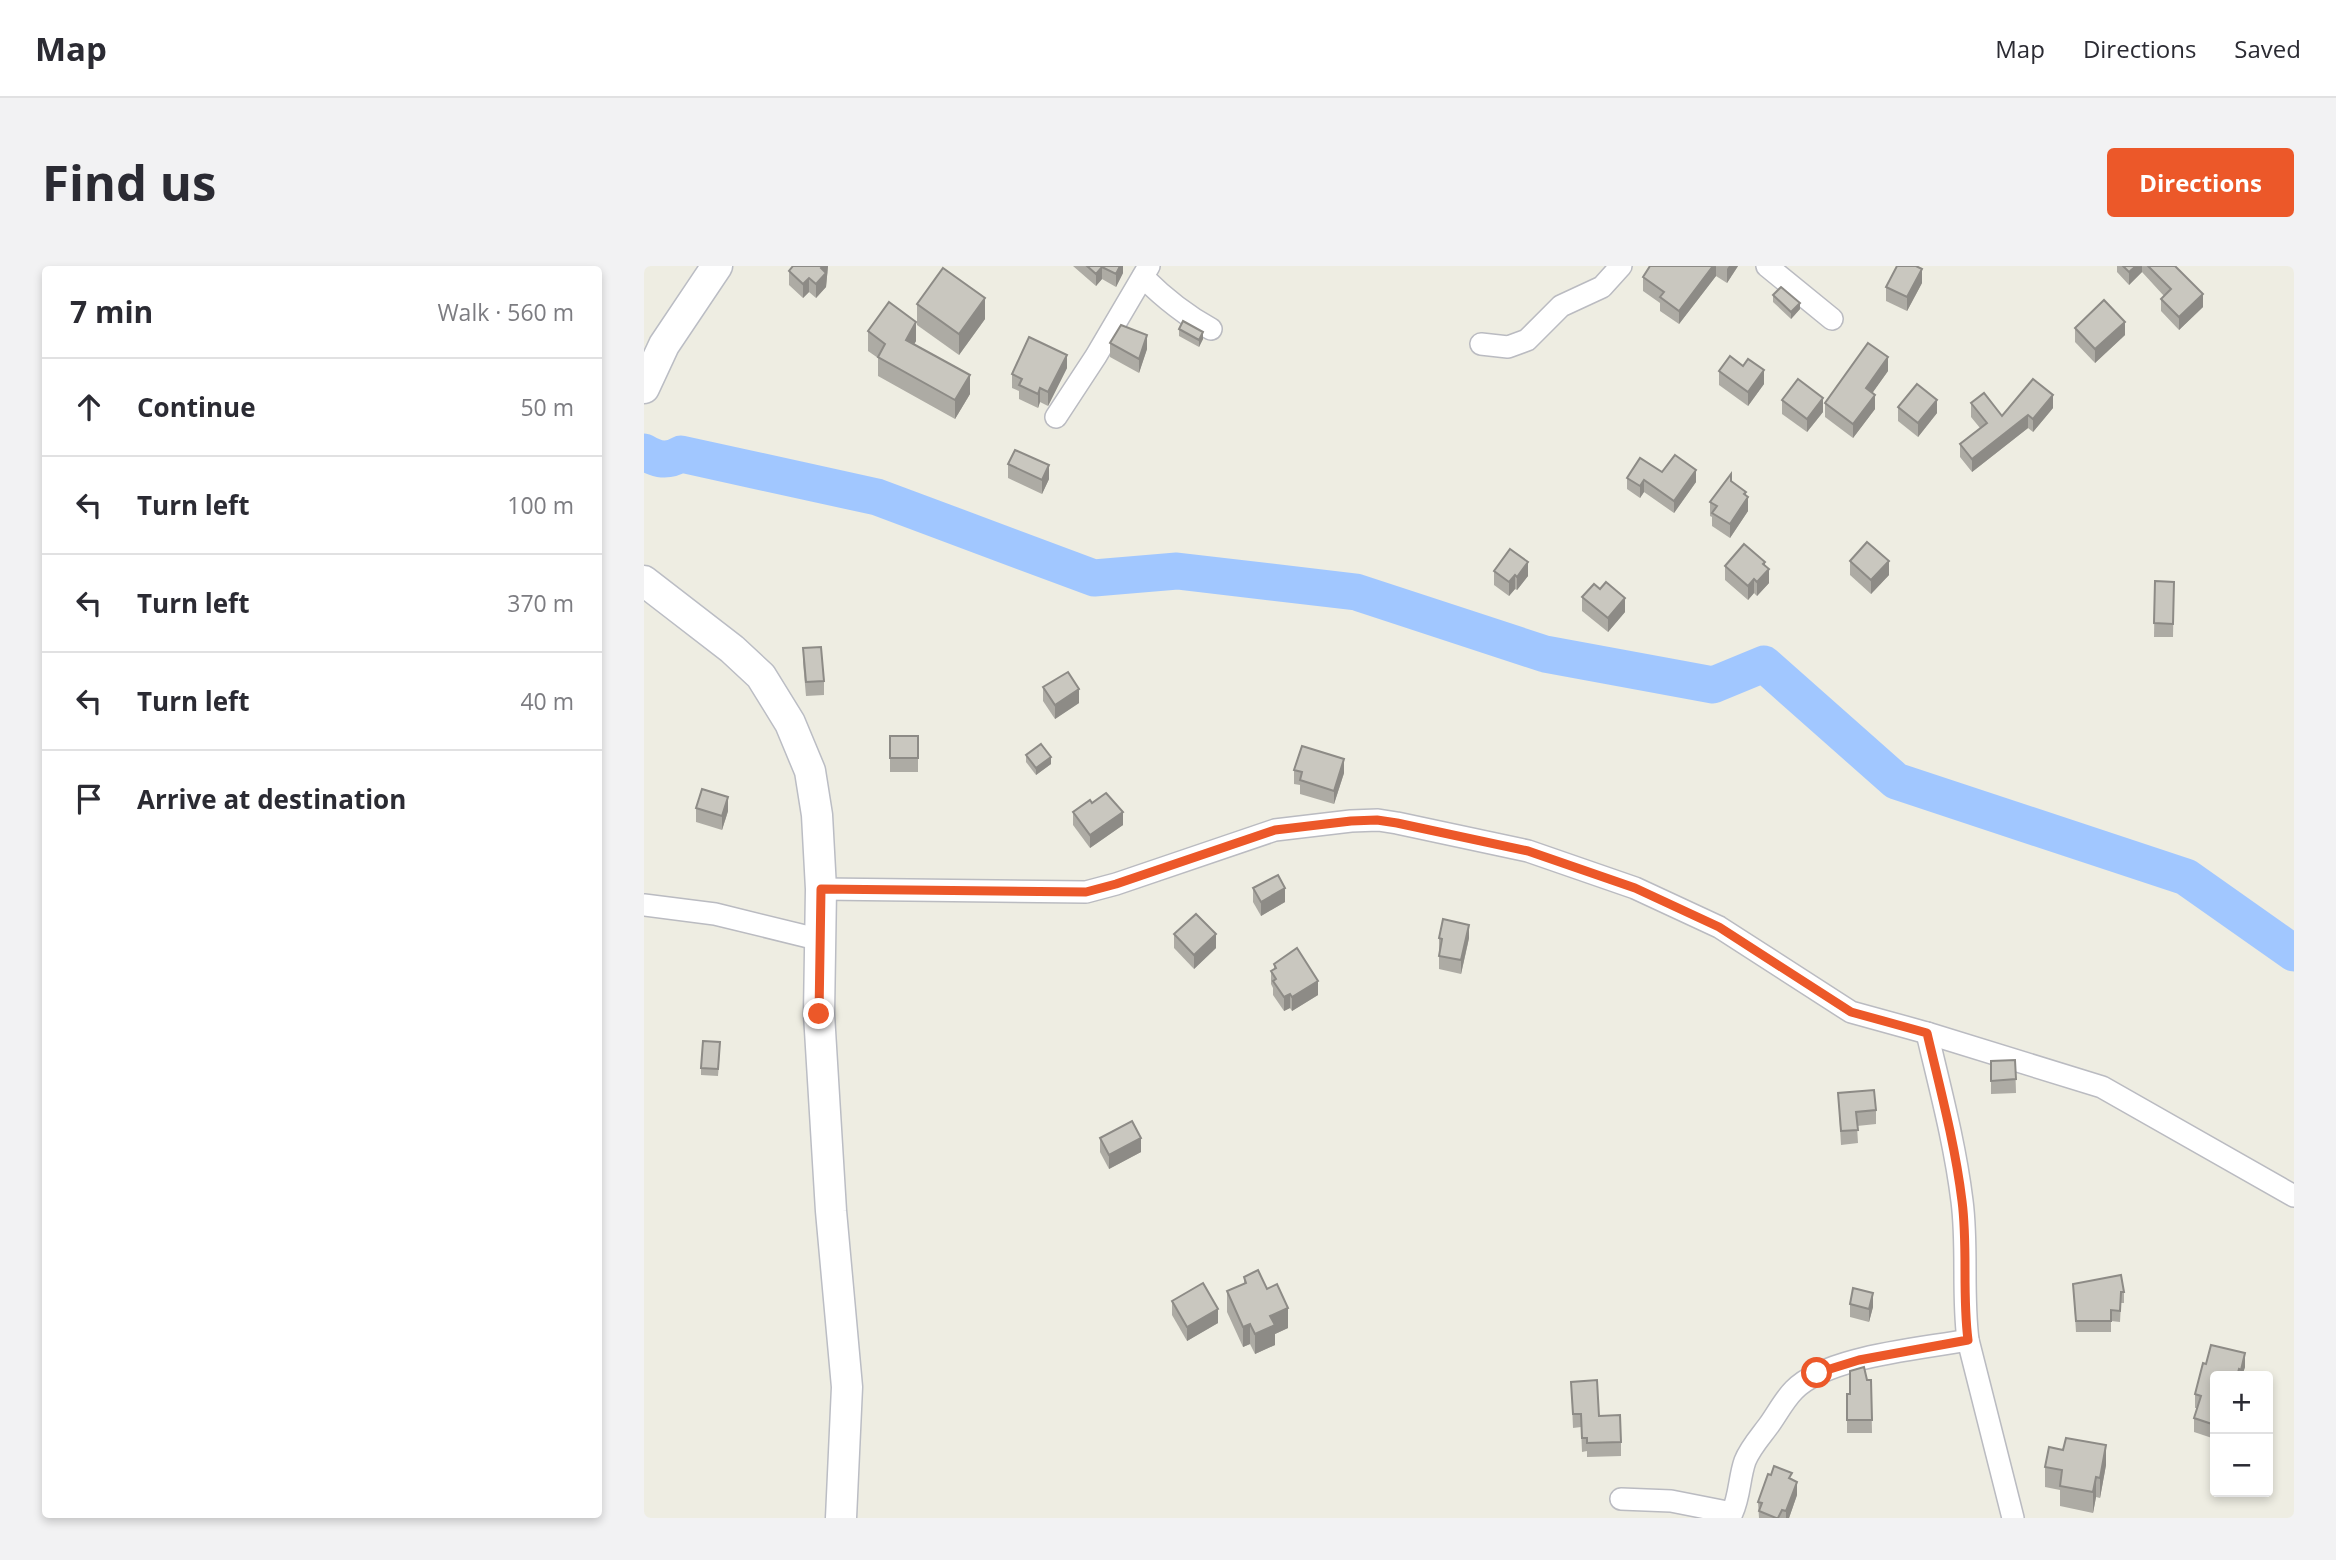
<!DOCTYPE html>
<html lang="en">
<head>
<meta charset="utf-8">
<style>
	body { margin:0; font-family:"Open Sans",sans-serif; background:#f2f2f3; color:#2b2b33 }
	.controls { position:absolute; right:21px; bottom:21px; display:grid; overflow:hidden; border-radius:7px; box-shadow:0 4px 10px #0003 }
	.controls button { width:63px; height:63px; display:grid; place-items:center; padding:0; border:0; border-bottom:2px solid #e1e1e2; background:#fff; color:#2b2b33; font:35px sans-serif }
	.stop { position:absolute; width:21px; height:21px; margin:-16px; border:5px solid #ec5829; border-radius:50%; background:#fff }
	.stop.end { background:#ec5829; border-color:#fff; box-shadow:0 2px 7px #0008 }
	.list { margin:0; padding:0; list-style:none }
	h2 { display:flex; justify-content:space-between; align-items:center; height:91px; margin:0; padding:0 28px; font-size:30px }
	h2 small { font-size:23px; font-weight:400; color:#7c7c81 }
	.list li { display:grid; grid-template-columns:46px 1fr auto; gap:21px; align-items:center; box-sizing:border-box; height:98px; padding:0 28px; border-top:2px solid #e1e1e2 }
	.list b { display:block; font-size:26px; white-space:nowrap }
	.list em { font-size:23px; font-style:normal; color:#7c7c81 }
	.icon { flex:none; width:38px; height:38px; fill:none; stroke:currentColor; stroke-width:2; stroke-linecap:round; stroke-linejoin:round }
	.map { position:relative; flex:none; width:1650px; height:1252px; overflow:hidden; border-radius:7px }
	header { display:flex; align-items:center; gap:42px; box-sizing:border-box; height:98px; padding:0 35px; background:#fff; border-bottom:2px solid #e1e1e2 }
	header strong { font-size:33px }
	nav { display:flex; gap:38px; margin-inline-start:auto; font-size:24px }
	.intro { display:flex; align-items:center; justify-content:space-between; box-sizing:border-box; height:168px; padding:0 42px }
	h1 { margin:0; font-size:49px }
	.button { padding:18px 32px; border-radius:7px; background:#ec5829; color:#fff; font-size:24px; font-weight:700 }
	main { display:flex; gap:42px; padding:0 42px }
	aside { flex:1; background:#fff; border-radius:7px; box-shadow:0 4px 10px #0003 }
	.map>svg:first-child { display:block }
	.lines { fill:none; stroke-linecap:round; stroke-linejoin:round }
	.river { stroke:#a1c7ff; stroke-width:37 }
	.minor-casing { stroke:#babbc1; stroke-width:24 }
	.secondary-casing { stroke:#bbbdc4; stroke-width:33 }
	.minor { stroke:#fff; stroke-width:21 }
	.secondary { stroke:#fff; stroke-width:30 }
	.wall { fill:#adaba4 }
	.shaded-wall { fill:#8d8b86 }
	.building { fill:#c9c7bf; stroke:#8d8b86; stroke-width:2 }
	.route { stroke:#ec5829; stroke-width:9 }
</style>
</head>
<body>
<header>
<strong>Map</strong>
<nav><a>Map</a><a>Directions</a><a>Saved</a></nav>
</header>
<div class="intro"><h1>Find us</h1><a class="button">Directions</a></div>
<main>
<aside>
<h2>7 min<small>Walk · 560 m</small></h2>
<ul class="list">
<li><svg class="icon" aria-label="ahead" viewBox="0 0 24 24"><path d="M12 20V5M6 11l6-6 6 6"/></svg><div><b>Continue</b></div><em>50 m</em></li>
<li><svg class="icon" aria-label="left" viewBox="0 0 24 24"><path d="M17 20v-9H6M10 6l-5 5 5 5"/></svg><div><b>Turn left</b></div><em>100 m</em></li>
<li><svg class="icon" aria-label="left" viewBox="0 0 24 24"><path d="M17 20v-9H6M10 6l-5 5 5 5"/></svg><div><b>Turn left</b></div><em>370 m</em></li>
<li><svg class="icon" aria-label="left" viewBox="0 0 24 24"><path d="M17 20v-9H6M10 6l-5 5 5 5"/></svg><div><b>Turn left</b></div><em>40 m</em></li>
<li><svg class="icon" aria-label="arrive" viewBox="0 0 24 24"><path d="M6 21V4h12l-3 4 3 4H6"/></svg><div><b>Arrive at destination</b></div></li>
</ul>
</aside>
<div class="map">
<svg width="1650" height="1252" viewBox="0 0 1650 1252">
	<rect width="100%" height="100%" fill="#eeede2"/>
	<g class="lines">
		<path class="river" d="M 0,186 C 14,194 23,196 37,188 L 233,231 L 450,312 L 533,305 L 712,326 L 901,388 L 1069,419 L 1120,398 L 1252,515 L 1542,611 L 1650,687"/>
		<g class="minor-casing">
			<g id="minor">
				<path d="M 1123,0 L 1188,53"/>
				<path d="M 499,11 C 520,32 541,49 567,63"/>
				<path d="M 837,78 L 864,81 L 883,74 L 917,40 L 958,21 L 977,0"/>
				<path d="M 412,151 L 452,90 L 505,0"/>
				<path d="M 177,623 L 442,626 L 472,618 L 631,564 L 707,555 L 734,554 L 753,557 L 884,585 L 991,622 L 1075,661 L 1207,746 L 1283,767 L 1458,821 L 1650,930"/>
				<path d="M 0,639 L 71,648 L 177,674"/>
				<path d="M 1283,767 C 1296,822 1311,878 1318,935 C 1324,981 1318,1028 1324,1074 L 1369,1252"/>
				<path d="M 977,1233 L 1027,1235 L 1088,1247 C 1096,1230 1095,1212 1101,1195 C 1106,1182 1117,1170 1125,1159 C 1133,1148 1140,1134 1150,1124 C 1183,1090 1277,1083 1324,1074"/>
			</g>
		</g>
		<g class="secondary-casing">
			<g id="secondary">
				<path d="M 0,122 L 20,79 L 73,0"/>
				<path d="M 0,315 L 88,383 L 117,410 L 146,457 L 166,505 L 173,549 L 177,623 L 175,748 L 187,945 L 203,1121 L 197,1252"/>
			</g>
		</g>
		<use href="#minor" class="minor"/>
		<use href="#secondary" class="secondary"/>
	</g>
	<g class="wall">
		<path d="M 184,0 L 182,21 L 172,32 L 165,26 L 159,32 L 145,19 L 145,5 Z"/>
		<path d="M 429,0 L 479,0 L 479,7 L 472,21 L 458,13 L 452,20 Z"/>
		<path d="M 1006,0 L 1094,0 L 1083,17 L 1072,10 L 1035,58 L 1016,45 L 1016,37 L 999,25 L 999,11 Z"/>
		<path d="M 1473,0 L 1531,0 L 1559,41 L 1535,64 L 1517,45 L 1517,33 L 1520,30 L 1498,6 L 1485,19 L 1473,6 Z"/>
		<path d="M 1278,17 L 1263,45 L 1242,35 L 1242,21 Z"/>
		<path d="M 1129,29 L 1156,43 L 1147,53 L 1129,36 Z"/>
		<path d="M 273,38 L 341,53 L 315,89 L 273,59 Z"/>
		<path d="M 1431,62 L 1481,69 L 1451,97 L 1431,76 Z"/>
		<path d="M 535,63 L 559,73 L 555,81 L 535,70 Z"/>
		<path d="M 224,65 L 272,75 L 270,78 L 326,128 L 311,153 L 234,110 L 234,92 L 224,85 Z"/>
		<path d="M 466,77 L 503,83 L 495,107 L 466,91 Z"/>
		<path d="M 423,102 L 404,140 L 396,136 L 394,142 L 375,133 L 375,125 L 368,122 L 368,108 Z"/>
		<path d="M 1075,105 L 1120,118 L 1104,140 L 1075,119 Z"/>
		<path d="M 1244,105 L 1228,127 L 1231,143 L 1209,172 L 1181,151 L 1181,137 Z"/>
		<path d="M 1138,134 L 1179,146 L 1163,166 L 1138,148 Z"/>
		<path d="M 1327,137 L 1358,150 L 1409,142 L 1389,166 L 1384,162 L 1328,206 L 1316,191 L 1316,178 L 1336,162 L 1327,151 Z"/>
		<path d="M 1254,141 L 1293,147 L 1274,171 L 1254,155 Z"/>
		<path d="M 364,198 L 405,213 L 398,228 L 364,212 Z"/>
		<path d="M 1018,206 L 1052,216 L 1030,247 L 1000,226 L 996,232 L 983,223 L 983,212 Z"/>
		<path d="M 1087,215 L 1102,230 L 1104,245 L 1086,272 L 1068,260 L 1068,251 L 1066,250 L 1066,236 Z"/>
		<path d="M 1206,295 L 1245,309 L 1227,328 L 1206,309 Z"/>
		<path d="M 1121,299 L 1125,317 L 1113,330 L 1110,327 L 1104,334 L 1081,314 L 1081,300 Z"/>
		<path d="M 850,305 L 884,310 L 873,324 L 871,323 L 865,330 L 850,319 Z"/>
		<path d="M 1511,315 L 1530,316 L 1529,371 L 1510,371 Z"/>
		<path d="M 938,331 L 981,346 L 964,366 L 938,345 Z"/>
		<path d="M 159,382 L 180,415 L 180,429 L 162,430 L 159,396 Z"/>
		<path d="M 399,421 L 435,437 L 411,453 L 399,435 Z"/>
		<rect x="246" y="470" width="28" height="36"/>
		<path d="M 382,489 L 407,498 L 392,509 L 382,496 Z"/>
		<path d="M 650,504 L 700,507 L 690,538 L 656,528 L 656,519 L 650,518 Z"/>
		<path d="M 448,537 L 479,559 L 446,582 L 429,559 L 429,546 Z"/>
		<path d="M 52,542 L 84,545 L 78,564 L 52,556 Z"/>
		<path d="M 609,622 L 641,636 L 617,650 L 609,636 Z"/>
		<path d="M 530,668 L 572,682 L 550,703 L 530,682 Z"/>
		<path d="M 795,672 L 825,672 L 817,708 L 795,703 Z"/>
		<path d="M 630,698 L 674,729 L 648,745 L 646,742 L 640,745 L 629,729 L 629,722 L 627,718 L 627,705 L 630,703 Z"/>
		<path d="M 76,783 L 74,810 L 57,809 L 57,802 Z"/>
		<path d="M 1371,794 L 1372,827 L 1347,828 L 1347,795 Z"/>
		<path d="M 1194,827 L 1232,844 L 1232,858 L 1213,860 L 1214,877 L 1197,879 Z"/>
		<path d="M 456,872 L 497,886 L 465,903 L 456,886 Z"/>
		<path d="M 600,1011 L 623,1023 L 644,1062 L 631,1068 L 631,1079 L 611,1088 L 606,1078 L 599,1081 L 583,1046 L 583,1025 L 600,1018 Z"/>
		<path d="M 1429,1018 L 1480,1026 L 1480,1037 L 1477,1037 L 1476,1056 L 1467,1055 L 1467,1066 L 1432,1066 Z"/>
		<path d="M 528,1035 L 574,1057 L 543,1075 L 528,1049 Z"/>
		<path d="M 1206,1038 L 1229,1041 L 1225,1056 L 1206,1051 Z"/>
		<path d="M 1559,1097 L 1601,1101 L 1598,1110 L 1571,1110 L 1571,1173 L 1550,1166 L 1550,1152 L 1553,1142 L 1551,1142 L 1551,1128 Z"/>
		<path d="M 1223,1114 L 1227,1114 L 1228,1167 L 1203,1167 L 1203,1128 L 1206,1128 Z"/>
		<path d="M 927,1116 L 977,1176 L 977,1190 L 943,1191 L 943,1185 L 938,1186 L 937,1161 L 929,1162 Z"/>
		<path d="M 1462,1199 L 1456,1232 L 1452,1231 L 1449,1247 L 1416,1240 L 1416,1224 L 1401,1221 L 1401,1201 Z"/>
		<path d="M 1148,1213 L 1153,1229 L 1145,1252 L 1115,1252 L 1114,1236 Z"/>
	</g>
	<g class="shaded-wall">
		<path d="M 179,0 L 184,0 L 182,21 L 172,32 L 172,18 L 177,2 Z"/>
		<path d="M 476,0 L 479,0 L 479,7 L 472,21 L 472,8 Z"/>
		<path d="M 1069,0 L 1072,0 L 1072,10 L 1035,58 L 1035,45 Z"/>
		<path d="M 1085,0 L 1094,0 L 1083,17 L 1083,3 Z"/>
		<path d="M 1492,0 L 1498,0 L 1498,6 L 1485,19 L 1485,6 Z"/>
		<path d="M 458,1 L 458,13 L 452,20 L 452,8 Z"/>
		<path d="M 1278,3 L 1278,17 L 1263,45 L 1263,31 Z"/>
		<path d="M 165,12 L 165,26 L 159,32 L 159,18 Z"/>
		<path d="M 1559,28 L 1559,41 L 1535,64 L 1535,51 Z"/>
		<path d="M 341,32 L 341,53 L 315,89 L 315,68 Z"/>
		<path d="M 1156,37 L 1156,43 L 1147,53 L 1147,46 Z"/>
		<path d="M 272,56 L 272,75 L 262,93 L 262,74 Z"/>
		<path d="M 1481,56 L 1481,69 L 1451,97 L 1451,83 Z"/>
		<path d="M 559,66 L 559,73 L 555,81 L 555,74 Z"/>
		<path d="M 503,69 L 503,83 L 495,107 L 495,93 Z"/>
		<path d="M 423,89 L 423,102 L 404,140 L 404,126 Z"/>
		<path d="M 1244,91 L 1244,105 L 1222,136 L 1222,122 Z"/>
		<path d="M 1120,104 L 1120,118 L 1104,140 L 1104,126 Z"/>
		<path d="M 326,109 L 326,128 L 311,153 L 311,134 Z"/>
		<path d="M 396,122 L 396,136 L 394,142 L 394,128 Z"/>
		<path d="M 1231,129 L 1231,143 L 1209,172 L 1209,158 Z"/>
		<path d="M 1409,129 L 1409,142 L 1389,166 L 1389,153 Z"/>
		<path d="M 1179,132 L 1179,146 L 1163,166 L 1163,153 Z"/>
		<path d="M 1293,134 L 1293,147 L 1274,171 L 1274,157 Z"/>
		<path d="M 1384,149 L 1384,162 L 1328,206 L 1328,193 Z"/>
		<path d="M 405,199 L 405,213 L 398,228 L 398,214 Z"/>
		<path d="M 1052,204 L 1052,216 L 1030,247 L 1030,235 Z"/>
		<path d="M 1000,214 L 1000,226 L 996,232 L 996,220 Z"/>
		<path d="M 1102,226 L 1102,234 L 1104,231 L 1104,245 L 1086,272 L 1086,258 Z"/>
		<path d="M 1245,295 L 1245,309 L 1227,328 L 1227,314 Z"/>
		<path d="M 884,296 L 884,310 L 873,324 L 873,311 Z"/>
		<path d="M 1121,296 L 1121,308 L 1125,303 L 1125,317 L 1113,330 L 1113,316 L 1119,298 Z"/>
		<path d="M 871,309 L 871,323 L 865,330 L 865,316 Z"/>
		<path d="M 1110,313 L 1110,327 L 1104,334 L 1104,320 Z"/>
		<path d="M 981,332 L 981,346 L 964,366 L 964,352 Z"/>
		<path d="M 435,423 L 435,437 L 411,453 L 411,439 Z"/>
		<path d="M 407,491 L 407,498 L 392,509 L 392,502 Z"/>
		<path d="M 700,493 L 700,507 L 690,538 L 690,525 Z"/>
		<path d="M 84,531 L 84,545 L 78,564 L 78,550 Z"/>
		<path d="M 479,546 L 479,559 L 446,582 L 446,569 Z"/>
		<path d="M 641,622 L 641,636 L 617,650 L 617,636 Z"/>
		<path d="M 825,659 L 825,672 L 817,708 L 817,694 Z"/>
		<path d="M 572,668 L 572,682 L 550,703 L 550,689 Z"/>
		<path d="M 674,715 L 674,729 L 648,745 L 648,731 Z"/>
		<path d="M 646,728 L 646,742 L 640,745 L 640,731 Z"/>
		<path d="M 497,872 L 497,886 L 465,903 L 465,889 Z"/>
		<path d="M 1229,1027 L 1229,1041 L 1225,1056 L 1225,1043 Z"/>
		<path d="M 644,1042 L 644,1062 L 631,1068 L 631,1079 L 611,1088 L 611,1068 L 626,1050 Z"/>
		<path d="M 574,1043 L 574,1057 L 543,1075 L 543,1061 Z"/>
		<path d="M 606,1058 L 606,1078 L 599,1081 L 599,1061 Z"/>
		<path d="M 1601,1087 L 1601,1101 L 1598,1110 L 1597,1110 L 1597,1104 Z"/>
		<path d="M 1462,1179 L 1462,1199 L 1456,1232 L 1456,1212 Z"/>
		<path d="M 1452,1211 L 1452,1231 L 1449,1247 L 1449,1226 Z"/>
		<path d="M 1153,1216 L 1153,1229 L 1145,1252 L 1142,1252 L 1142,1245 Z"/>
	</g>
	<g class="building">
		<path d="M 149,0 L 179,0 L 177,2 L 182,7 L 172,18 L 165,12 L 159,18 L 145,5 Z"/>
		<path d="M 443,0 L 476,0 L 472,8 L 458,1 L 452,8 Z"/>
		<path d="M 1006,0 L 1069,0 L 1035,45 L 1016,31 L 1020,26 L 999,11 Z"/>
		<path d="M 1253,0 L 1272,0 L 1278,3 L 1263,31 L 1242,21 Z"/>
		<path d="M 1479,0 L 1492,0 L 1485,6 Z"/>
		<path d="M 1504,0 L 1531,0 L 1559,28 L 1535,51 L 1517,33 L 1527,23 Z"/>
		<path d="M 299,2 L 341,32 L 315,68 L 273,38 Z"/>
		<path d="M 1137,21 L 1156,37 L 1147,46 L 1129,29 Z"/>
		<path d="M 1460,34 L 1481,56 L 1451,83 L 1431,62 Z"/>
		<path d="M 245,36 L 272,56 L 262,74 L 326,109 L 311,134 L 234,91 L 241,78 L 224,65 Z"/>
		<path d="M 539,55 L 559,66 L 555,74 L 535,63 Z"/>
		<path d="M 477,59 L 503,69 L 495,93 L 466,77 Z"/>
		<path d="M 385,71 L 423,89 L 404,126 L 396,122 L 394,128 L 375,119 L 378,113 L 368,108 Z"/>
		<path d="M 1224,77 L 1244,91 L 1222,122 L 1231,129 L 1209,158 L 1181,137 Z"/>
		<path d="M 1086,90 L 1099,100 L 1104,93 L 1120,104 L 1104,126 L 1075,105 Z"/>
		<path d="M 1154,113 L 1179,132 L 1163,153 L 1138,134 Z"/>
		<path d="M 1389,113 L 1409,129 L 1389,153 L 1384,149 L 1328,193 L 1316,178 L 1343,157 L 1327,137 L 1340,127 L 1358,150 Z"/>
		<path d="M 1273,118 L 1293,134 L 1274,157 L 1254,141 Z"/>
		<path d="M 371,184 L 405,199 L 398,214 L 364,198 Z"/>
		<path d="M 1031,189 L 1052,204 L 1030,235 L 1000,214 L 996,220 L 983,212 L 996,192 L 1018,206 Z"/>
		<path d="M 1087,208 L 1087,215 L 1102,226 L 1100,228 L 1104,231 L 1086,258 L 1068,247 L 1073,240 L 1066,236 Z"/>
		<path d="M 1223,276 L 1245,295 L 1227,314 L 1206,295 Z"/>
		<path d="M 1100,278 L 1121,296 L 1119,298 L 1125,303 L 1113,316 L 1110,313 L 1104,320 L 1081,300 Z"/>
		<path d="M 866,283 L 884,296 L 873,311 L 871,309 L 865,316 L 850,305 Z"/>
		<path d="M 1511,315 L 1530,316 L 1529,358 L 1510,357 Z"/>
		<path d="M 962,316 L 981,332 L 964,352 L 938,331 L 950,318 L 956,323 Z"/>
		<path d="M 177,381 L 180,415 L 162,416 L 159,382 Z"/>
		<path d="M 424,406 L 435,423 L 411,439 L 399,421 Z"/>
		<rect x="246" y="470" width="28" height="22"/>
		<path d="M 397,478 L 407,491 L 392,502 L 382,489 Z"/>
		<path d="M 658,480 L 700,493 L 690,525 L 656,514 L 658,506 L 650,504 Z"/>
		<path d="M 58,523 L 84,531 L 78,550 L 52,542 Z"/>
		<path d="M 462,527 L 479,546 L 446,569 L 429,546 L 446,534 L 448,537 Z"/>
		<path d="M 634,609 L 641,622 L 617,636 L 609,622 Z"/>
		<path d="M 552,648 L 572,668 L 550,689 L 530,668 Z"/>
		<path d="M 799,653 L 825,659 L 817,694 L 795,690 L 798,673 L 795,672 Z"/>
		<path d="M 653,682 L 674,715 L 648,731 L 646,728 L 640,731 L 629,715 L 632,713 L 627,705 L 632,702 L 630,698 Z"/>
		<path d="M 59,775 L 76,776 L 74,803 L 57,802 Z"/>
		<path d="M 1371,794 L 1372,813 L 1347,815 L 1347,795 Z"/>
		<path d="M 1230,824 L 1232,844 L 1212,846 L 1214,864 L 1197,865 L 1194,827 Z"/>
		<path d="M 488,855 L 497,872 L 465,889 L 456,872 Z"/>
		<path d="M 614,1004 L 623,1023 L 633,1018 L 644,1042 L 626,1050 L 631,1059 L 611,1068 L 606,1058 L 599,1061 L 583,1025 L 602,1017 L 600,1011 Z"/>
		<path d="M 1477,1009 L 1480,1026 L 1477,1026 L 1476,1045 L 1467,1044 L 1467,1055 L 1432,1055 L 1429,1018 Z"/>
		<path d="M 559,1017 L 574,1043 L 543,1061 L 528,1035 Z"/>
		<path d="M 1209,1022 L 1229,1027 L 1225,1043 L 1206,1038 Z"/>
		<path d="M 1567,1079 L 1601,1087 L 1597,1104 L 1595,1103 L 1593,1110 L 1571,1110 L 1571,1159 L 1550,1152 L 1557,1130 L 1551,1128 L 1559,1097 L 1562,1098 Z"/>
		<path d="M 1220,1101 L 1223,1114 L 1227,1114 L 1228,1154 L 1203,1154 L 1203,1128 L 1206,1128 L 1206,1105 Z"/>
		<path d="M 953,1114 L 955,1150 L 976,1149 L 977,1176 L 943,1177 L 943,1172 L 938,1172 L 937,1148 L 929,1148 L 927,1116 Z"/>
		<path d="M 1422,1172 L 1462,1179 L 1456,1212 L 1452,1211 L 1449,1226 L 1416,1220 L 1418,1204 L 1401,1201 L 1405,1181 L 1419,1184 Z"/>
		<path d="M 1130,1200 L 1148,1207 L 1145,1212 L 1153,1216 L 1142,1245 L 1138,1244 L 1134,1252 L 1132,1252 L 1115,1245 L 1118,1237 L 1114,1236 L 1124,1208 L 1127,1209 Z"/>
	</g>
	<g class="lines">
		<path class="route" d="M 175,748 L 177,623 L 442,626 L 472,618 L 631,564 L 707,555 L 733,554 L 753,557 L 884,585 L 991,622 L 1075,661 L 1207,746 L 1283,767 C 1296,822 1311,878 1318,935 C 1324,981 1318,1028 1324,1074 L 1215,1094 L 1173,1107"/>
	</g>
</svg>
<div class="controls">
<button>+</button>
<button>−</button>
</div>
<div class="stop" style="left:1173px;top:1107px"></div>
<div class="stop end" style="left:175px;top:748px"></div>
</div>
</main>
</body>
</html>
